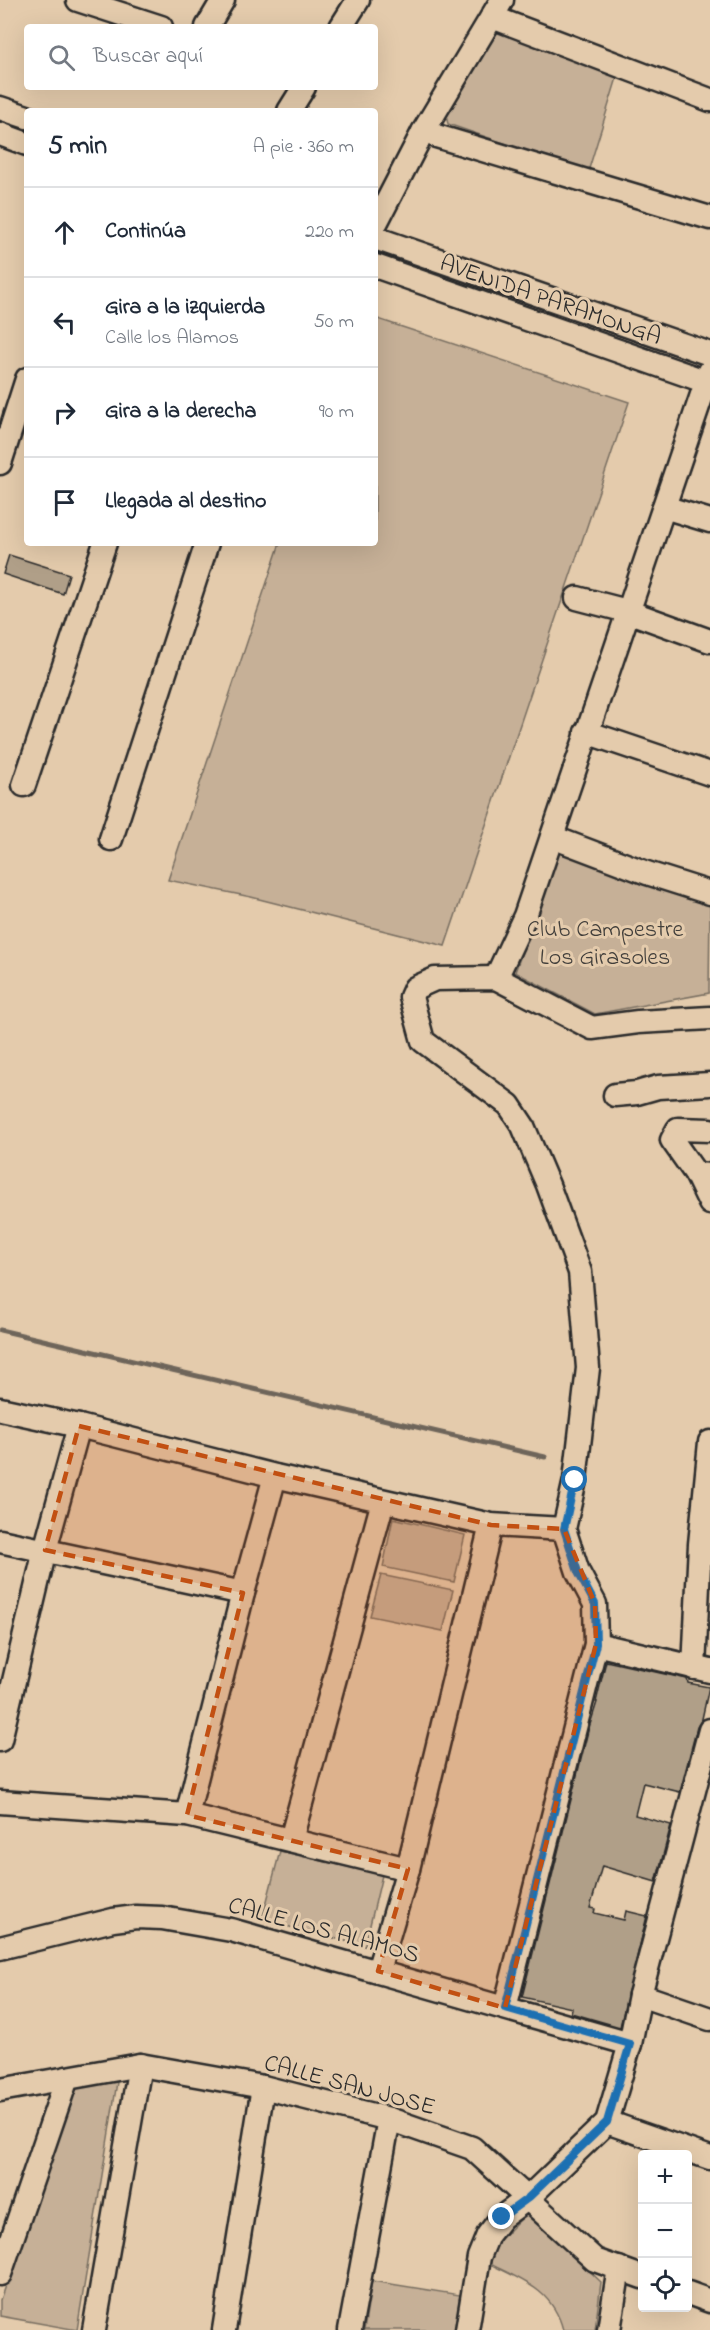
<!DOCTYPE html>
<html lang="es">
<head>
<meta charset="utf-8">
<style>
	body { margin:0; font-family:"Indie Flower",sans-serif; background:#f6f6f7; color:#1f2937 }
	.controls { position:absolute; right:18px; bottom:18px; display:grid; overflow:hidden; border-radius:6px; box-shadow:0 6px 24px #0002 }
	.controls button { width:54px; height:54px; display:grid; place-items:center; padding:0; border:0; border-bottom:2px solid #e0e1e3; background:#fff; color:#1f2937; font:30px sans-serif }
	.stop { position:absolute; width:18px; height:18px; margin:-14px; border:4px solid #1f6fb2; border-radius:50%; background:#fff }
	.stop.end { background:#1f6fb2; border-color:#fff; box-shadow:0 2px 6px #0008 }
	.list { margin:0; padding:0; list-style:none }
	h2 { display:flex; justify-content:space-between; align-items:center; height:78px; margin:0; padding:0 24px; font-size:26px }
	h2 small { font-size:20px; font-weight:400; color:#747a83 }
	.list li { display:grid; grid-template-columns:39px 1fr auto; gap:18px; align-items:center; box-sizing:border-box; height:90px; padding:0 24px; border-top:2px solid #e0e1e3 }
	.list b { display:block; font-size:22px; white-space:nowrap }
	.list p { margin:0; font-size:20px; white-space:nowrap; color:#747a83 }
	.list em { font-size:20px; font-style:normal; color:#747a83 }
	.icon { flex:none; width:33px; height:33px; fill:none; stroke:currentColor; stroke-width:2; stroke-linecap:round; stroke-linejoin:round }
	.map { position:relative; flex:none; width:710px; height:2330px; overflow:hidden }
	.search { position:absolute; background:#fff; box-shadow:0 6px 24px #0002; left:24px; top:24px; width:354px; height:66px; display:flex; align-items:center; gap:15px; box-sizing:border-box; padding:0 21px; border-radius:6px; color:#747a83; font-size:22px }
	.panel { position:absolute; background:#fff; box-shadow:0 6px 24px #0002; left:24px; top:108px; width:354px; height:438px; border-radius:6px }
	.map>svg:first-child { display:block }
	.green { fill:#c6b097; stroke:#786e61; stroke-width:1.5 }
	.lines { fill:none; stroke-linecap:round; stroke-linejoin:round }
	.stream { stroke:#6e655a; stroke-width:5 }
	.building { fill:#b09f88; stroke:#2b2b2b; stroke-width:1.5 }
	.minor-casing { stroke:#2b2b2b; stroke-width:27 }
	.minor { stroke:#e4cbac; stroke-width:22 }
	.route { stroke:#1f6fb2; stroke-width:8 }
	.marked { fill:#c25012; fill-opacity:0.2; stroke:#c25012; stroke-width:4.5; stroke-dasharray:12 8; stroke-linejoin:round }
	.labels { text-anchor:middle; stroke-width:6; stroke-linejoin:round; paint-order:stroke }
	.street-label { font-size:24px; fill:#2b2b2b; stroke:#e4cbac }
	.park-label { font-size:24px; fill:#423f3b; stroke:#e4cbac }
</style>
</head>
<body>
<div class="map">
<svg width="710" height="2330" viewBox="0 0 710 2330">
	<rect width="100%" height="100%" fill="#e4cbac"/>
	<filter id="ink" filterUnits="userSpaceOnUse"><feTurbulence type="fractalNoise" baseFrequency=".0167" numOctaves="2"/><feDisplacementMap in="SourceGraphic" scale="12" xChannelSelector="R" yChannelSelector="G"/><feConvolveMatrix kernelMatrix="1 2 1 2 8 2 1 2 1" color-interpolation-filters="sRGB"/></filter>
	<g filter="url(#ink)">
		<g class="green">
			<path d="M 500,27 L 620,68 L 588,172 L 448,124 L 446,116 Z"/>
			<path d="M 375,318 L 629,402 L 445,946 L 251,897 L 168,880 L 280,543 L 375,543 Z"/>
			<path d="M 558,850 L 646,885 L 710,902 L 709,993 L 595,1014 L 515,972 Z"/>
			<path d="M 393,1518 L 465,1535 L 454,1582 L 383,1567 Z"/>
			<path d="M 381,1575 L 453,1590 L 443,1631 L 370,1616 Z"/>
			<path d="M 280,1851 L 382,1875 L 365,1946 L 262,1920 Z"/>
			<path d="M 118,2076 L 77,2330 L 0,2316 L 0,2300 L 75,2084 Z"/>
			<path d="M 528,2212 L 601,2282 L 595,2330 L 563,2330 C 553,2290 522,2280 488,2263 L 497,2243 Z"/>
			<path d="M 372,2281 L 460,2295 L 455,2330 L 364,2330 Z"/>
		</g>
		<g class="lines">
			<path class="stream" d="M 0,1330 L 545,1457"/>
		</g>
		<g class="building">
			<path d="M 9,555 L 69,574 L 63,594 L 3,574 Z"/>
			<path d="M 606,1661 L 687,1679 L 688,1683 L 709,1687 L 702,1719 L 697,1727 L 680,1792 L 643,1783 L 635,1815 L 671,1825 L 656,1882 L 602,1866 L 590,1908 L 595,1909 L 594,1913 L 624,1920 L 626,1911 L 647,1916 L 620,2027 L 571,2013 L 572,2008 L 522,1997 L 588,1731 L 597,1702 L 596,1702 Z"/>
		</g>
		<g class="lines">
			<g class="minor-casing">
				<g id="minor">
					<path d="M 78,0 L 161,27"/>
					<path d="M 492,17 L 710,100"/>
					<path d="M 207,27 L 223,0"/>
					<path d="M 341,27 L 358,0"/>
					<path d="M 0,108 L 27,117"/>
					<path d="M 289,111 L 304,87"/>
					<path d="M 423,132 L 710,218"/>
					<path d="M 0,134 L 27,144"/>
					<path d="M 375,225 L 423,132 L 502,0"/>
					<path d="M 375,238 L 710,354"/>
					<path d="M 375,266 L 710,383"/>
					<path d="M 0,463 L 27,379"/>
					<path d="M 664,507 L 710,521"/>
					<path d="M 577,598 L 627,611 L 710,641"/>
					<path d="M 586,732 L 710,774"/>
					<path d="M 24,785 L 105,543"/>
					<path d="M 552,837 L 647,873 L 710,893"/>
					<path d="M 111,839 L 207,543"/>
					<path d="M 496,978 L 525,916 L 710,371"/>
					<path d="M 615,1095 L 637,1093 L 658,1087 L 710,1084"/>
					<path d="M 696,1174 L 672,1140 L 678,1129 L 710,1130"/>
					<path d="M 710,1175 L 696,1174 L 710,1203"/>
					<path d="M 0,1409 L 79,1426 L 275,1476 L 491,1525 L 564,1529"/>
					<path d="M 0,1541 L 243,1593"/>
					<path d="M 596,1644 L 710,1671"/>
					<path d="M 694,1668 L 700,1544 L 710,1442"/>
					<path d="M 0,1740 L 45,1550 L 79,1426"/>
					<path d="M 0,1802 L 187,1815 L 408,1869"/>
					<path d="M 187,1815 L 243,1593 L 275,1476"/>
					<path d="M 291,1840 L 383,1501"/>
					<path d="M 0,1948 L 113,1920 L 136,1917 L 162,1918 L 231,1930 L 630,2044"/>
					<path d="M 378,1971 L 408,1869 L 491,1525"/>
					<path d="M 640,1995 L 710,2019"/>
					<path d="M 505,2008 L 596,1644 L 595,1604 L 578,1572 L 564,1529 L 575,1480 L 588,1368 L 580,1272 L 548,1185 L 523,1126 L 509,1105 L 423,1041 L 411,997 L 415,988 L 435,979 L 496,978 L 592,1028 L 638,1022 L 710,1018"/>
					<path d="M 0,2090 L 140,2065 L 263,2087 L 389,2119 L 472,2148 L 595,2260 L 642,2277"/>
					<path d="M 607,2122 L 710,2158"/>
					<path d="M 0,2274 L 67,2078"/>
					<path d="M 688,2293 L 710,2301"/>
					<path d="M 94,2330 L 140,2065"/>
					<path d="M 224,2330 L 263,2087"/>
					<path d="M 350,2330 L 389,2119"/>
					<path d="M 467,2330 L 479,2257 L 488,2235 L 502,2217 L 528,2198 L 607,2122 L 630,2044 L 640,1995 L 710,1730"/>
					<path d="M 609,2330 L 619,2268"/>
				</g>
			</g>
			<use href="#minor" class="minor"/>
		</g>
	</g>
	<g class="lines" filter="url(#ink)">
		<path class="route" d="M 502,2217 L 528,2198 L 607,2122 L 630,2044 L 505,2008 L 596,1644 L 595,1604 L 578,1572 L 564,1529 L 575,1480"/>
	</g>
	<path class="marked" d="M 79,1426 L 491,1525 L 564,1529 L 595,1604 L 596,1644 L 505,2008 L 378,1971 L 408,1869 L 187,1815 L 243,1593 L 45,1550 Z"/>
	<g class="labels">
		<g class="street-label">
			<text transform="translate(551 299) rotate(19)" y="8">AVENIDA PARAMONGA</text>
			<text transform="translate(324 1929) rotate(15)" y="8">CALLE LOS ALAMOS</text>
			<text transform="translate(350 2084) rotate(15)" y="8">CALLE SAN JOSE</text>
		</g>
		<g class="park-label">
			<text x="605" y="936">Club Campestre<tspan x="605" dy="28">Los Girasoles</tspan></text>
		</g>
	</g>
</svg>
<div class="controls">
<button>+</button>
<button>−</button>
<button><svg class="icon" aria-label="locate" viewBox="0 0 24 24"><circle cx="12" cy="12" r="6"/><path d="M12 2v4M12 18v4M2 12h4M18 12h4"/></svg></button>
</div>
<div class="stop" style="left:575px;top:1480px"></div>
<div class="stop end" style="left:502px;top:2217px"></div>
<div class="search"><svg class="icon" aria-label="search" viewBox="0 0 24 24"><circle cx="10" cy="10" r="6"/><path d="M15 15l6 6"/></svg>Buscar aquí</div>
<section class="panel">
<h2>5 min<small>A pie · 360 m</small></h2>
<ul class="list">
<li><svg class="icon" aria-label="ahead" viewBox="0 0 24 24"><path d="M12 20V5M6 11l6-6 6 6"/></svg><div><b>Continúa</b></div><em>220 m</em></li>
<li><svg class="icon" aria-label="left" viewBox="0 0 24 24"><path d="M17 20v-9H6M10 6l-5 5 5 5"/></svg><div><b>Gira a la izquierda</b><p>Calle los Alamos</p></div><em>50 m</em></li>
<li><svg class="icon" aria-label="right" viewBox="0 0 24 24"><path d="M7 20v-9h11M14 6l5 5-5 5"/></svg><div><b>Gira a la derecha</b></div><em>90 m</em></li>
<li><svg class="icon" aria-label="arrive" viewBox="0 0 24 24"><path d="M6 21V4h12l-3 4 3 4H6"/></svg><div><b>Llegada al destino</b></div></li>
</ul>
</section>
</div>
</body>
</html>
